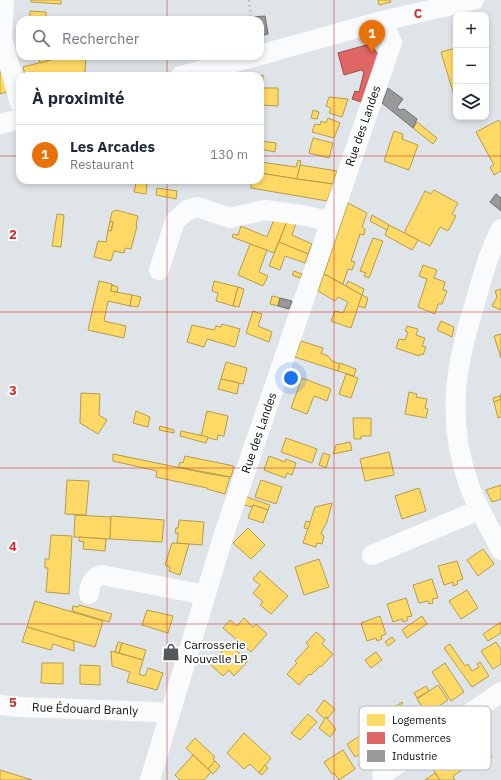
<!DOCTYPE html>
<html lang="fr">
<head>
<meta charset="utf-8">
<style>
	body { margin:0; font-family:"IBM Plex Sans",sans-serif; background:#f2f2f3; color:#1f2937 }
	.controls { position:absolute; right:12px; top:12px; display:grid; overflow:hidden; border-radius:8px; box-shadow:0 2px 6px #0003 }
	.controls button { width:36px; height:36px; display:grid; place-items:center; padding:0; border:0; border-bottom:1px solid #e0e1e3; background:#fff; color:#1f2937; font:20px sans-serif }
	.you { position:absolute; left:291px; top:378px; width:14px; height:14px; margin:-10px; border:3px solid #fff; border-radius:50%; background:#1a73e8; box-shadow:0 0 0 6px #1a73e833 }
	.badge { display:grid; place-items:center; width:26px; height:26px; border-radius:50%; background:#54585b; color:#fff; font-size:13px; font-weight:700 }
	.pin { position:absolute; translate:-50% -33px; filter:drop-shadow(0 1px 2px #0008) }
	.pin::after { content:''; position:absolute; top:21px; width:14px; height:12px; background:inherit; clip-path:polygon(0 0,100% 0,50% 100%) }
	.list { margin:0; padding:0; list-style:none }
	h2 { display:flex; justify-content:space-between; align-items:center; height:52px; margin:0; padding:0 16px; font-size:17px }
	h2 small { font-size:13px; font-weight:400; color:#747a83 }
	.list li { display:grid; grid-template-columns:26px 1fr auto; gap:12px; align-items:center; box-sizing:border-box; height:60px; padding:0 16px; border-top:1px solid #e0e1e3 }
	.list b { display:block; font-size:15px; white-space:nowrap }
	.list p { margin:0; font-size:13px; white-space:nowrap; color:#747a83 }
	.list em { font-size:13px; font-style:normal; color:#747a83 }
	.icon { flex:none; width:22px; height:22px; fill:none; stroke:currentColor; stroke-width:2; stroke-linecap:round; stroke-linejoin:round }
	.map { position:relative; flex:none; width:501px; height:780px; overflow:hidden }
	.search { position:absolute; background:#fff; box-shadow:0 2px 6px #0003; left:16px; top:16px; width:248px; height:44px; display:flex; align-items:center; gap:10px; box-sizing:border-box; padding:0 14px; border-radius:12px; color:#747a83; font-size:15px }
	.panel { position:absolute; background:#fff; box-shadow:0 2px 6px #0003; left:16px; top:72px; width:248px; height:112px; border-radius:12px }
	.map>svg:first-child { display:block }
	.homes { fill:#ffd966; stroke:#b59c4c }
	.shops { fill:#e06666; stroke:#a04b4c }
	.industry { fill:#999; stroke:#6e6f70 }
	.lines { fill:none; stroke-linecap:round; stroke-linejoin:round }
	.path { stroke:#c2c3c4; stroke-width:2.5; stroke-dasharray:2 3; stroke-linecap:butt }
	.minor { stroke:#fafbfc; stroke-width:20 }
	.grid { fill:none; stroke:#d62828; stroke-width:1; stroke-opacity:0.55 }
	.labels { text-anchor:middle; stroke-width:4; stroke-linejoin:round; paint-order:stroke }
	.street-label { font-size:12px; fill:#090c0f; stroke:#fff }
	.poi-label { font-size:12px; fill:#090c0f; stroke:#fff; text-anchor:start }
	.key { fill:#fff; stroke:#b5b6b7; stroke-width:1 }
	.key-label { font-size:11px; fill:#090c0f }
	.grid-label { font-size:13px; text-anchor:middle; font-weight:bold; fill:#d62828; stroke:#fff; stroke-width:4; stroke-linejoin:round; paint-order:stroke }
</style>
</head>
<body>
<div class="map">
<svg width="501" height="780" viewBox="0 0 501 780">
	<rect width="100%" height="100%" fill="#dfe4e8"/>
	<g class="homes">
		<path d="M 31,0 L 61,0 L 61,4 L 31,2 Z"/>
		<path d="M 378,0 L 390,0 L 391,2 L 379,5 Z"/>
		<path d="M 30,11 L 46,12 L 46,20 L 30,20 Z"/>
		<path d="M 456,48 L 456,91 L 453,92 L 441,52 Z"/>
		<path d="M 54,56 L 55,59 L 47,61 L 46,57 Z"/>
		<path d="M 66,56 L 86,56 L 85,72 L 70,76 L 25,75 L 23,67 Z"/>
		<path d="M 46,57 L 47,61 L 40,63 L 39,59 Z"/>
		<path d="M 5,71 L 7,92 L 0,94 L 0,72 Z"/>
		<path d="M 263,75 L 263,88 L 278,88 L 278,106 L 260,105 L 260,76 Z"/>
		<path d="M 329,97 L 348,99 L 342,117 L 329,113 L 331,108 L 326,106 Z"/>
		<path d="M 313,110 L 319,112 L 317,119 L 311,118 Z"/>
		<path d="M 328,118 L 340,123 L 334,138 L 312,132 L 315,124 L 320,125 L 321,121 L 326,123 Z"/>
		<path d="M 499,120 L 501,124 L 501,171 L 494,175 L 490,167 L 494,165 L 476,132 Z"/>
		<path d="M 417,122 L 437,138 L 433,144 L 413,128 Z"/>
		<path d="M 394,131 L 403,134 L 402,139 L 418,145 L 409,170 L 384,161 Z"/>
		<path d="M 313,138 L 333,143 L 329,158 L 309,153 Z"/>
		<path d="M 260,141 L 276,143 L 275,152 L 260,149 Z"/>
		<path d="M 298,160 L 301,161 L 297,179 L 260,173 L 260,162 L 296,167 Z"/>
		<path d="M 300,165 L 337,171 L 333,184 L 297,179 Z"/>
		<path d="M 260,173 L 297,179 L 333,184 L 327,201 L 251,188 L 251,180 L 260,180 Z"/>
		<path d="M 136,182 L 147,184 L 146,194 L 134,192 Z"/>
		<path d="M 157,188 L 177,191 L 176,199 L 156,195 Z"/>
		<path d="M 434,190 L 458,203 L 452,214 L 456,216 L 448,231 L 440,227 L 430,246 L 404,233 L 425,191 L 431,194 Z"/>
		<path d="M 348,203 L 367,213 L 362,227 L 365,229 L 364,235 L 360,234 L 351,261 L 355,262 L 352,270 L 348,269 L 343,284 L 324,274 Z"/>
		<path d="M 116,210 L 138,216 L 136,226 L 137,226 L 131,249 L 125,248 L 124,253 L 114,251 L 111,261 L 94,257 L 98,241 L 106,242 L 108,230 L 111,231 L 113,222 L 110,221 L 112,212 Z"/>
		<path d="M 57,214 L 64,215 L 61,247 L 52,246 Z"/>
		<path d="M 372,215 L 389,225 L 387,230 L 370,221 Z"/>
		<path d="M 275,217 L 287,222 L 274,253 L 232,237 L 233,234 L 238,235 L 241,226 L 267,237 Z"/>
		<path d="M 110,221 L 113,222 L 111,231 L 108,230 Z"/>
		<path d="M 287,221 L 296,223 L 292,235 L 312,244 L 308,254 L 279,242 Z"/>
		<path d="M 389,225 L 418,240 L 412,250 L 385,235 Z"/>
		<path d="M 373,238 L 383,241 L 369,278 L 364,276 L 366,273 L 360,271 Z"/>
		<path d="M 279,242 L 308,254 L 305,263 L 285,256 L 280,270 L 269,266 Z"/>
		<path d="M 250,244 L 267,250 L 259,272 L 268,276 L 263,286 L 238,275 Z"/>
		<path d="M 423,265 L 437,270 L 434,278 L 445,282 L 443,290 L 447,291 L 442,304 L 438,304 L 435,314 L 418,307 L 427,279 L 419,276 Z"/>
		<path d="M 294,271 L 302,274 L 300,278 L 292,275 Z"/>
		<path d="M 324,274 L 362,295 L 351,328 L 331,321 L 335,311 L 343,313 L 348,302 L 338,297 L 335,301 L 318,291 Z"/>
		<path d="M 99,281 L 112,284 L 111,291 L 132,295 L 130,306 L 108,301 L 104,321 L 126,326 L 124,338 L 88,330 Z"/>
		<path d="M 214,281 L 238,287 L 233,306 L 216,301 L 218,293 L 212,291 Z"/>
		<path d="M 348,281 L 364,289 L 362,295 L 346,286 Z"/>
		<path d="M 112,285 L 118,287 L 117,292 L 111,291 Z"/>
		<path d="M 238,287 L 244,289 L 239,307 L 233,306 Z"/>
		<path d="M 501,289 L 501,310 L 492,306 L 497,297 L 495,291 Z"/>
		<path d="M 132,295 L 141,297 L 138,307 L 130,306 Z"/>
		<path d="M 362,295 L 368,298 L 365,308 L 358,306 Z"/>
		<path d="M 272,296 L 280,298 L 278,306 L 270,304 Z"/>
		<path d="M 253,311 L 262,314 L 258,326 L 272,332 L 269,342 L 246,333 Z"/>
		<path d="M 441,321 L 454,327 L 452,337 L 437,330 Z"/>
		<path d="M 222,324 L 240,329 L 235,347 L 207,339 L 204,347 L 187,342 L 192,325 L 214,330 L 216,326 L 221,327 Z"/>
		<path d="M 407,326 L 418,329 L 416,335 L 425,338 L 422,346 L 426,347 L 423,355 L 420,354 L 419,356 L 396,348 L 399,339 L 405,340 L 408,332 L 405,331 Z"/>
		<path d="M 501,334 L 501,358 L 494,336 Z"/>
		<path d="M 301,341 L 323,348 L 321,353 L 328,356 L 332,361 L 340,364 L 338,371 L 295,357 Z"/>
		<path d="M 226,362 L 247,368 L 243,384 L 221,379 Z"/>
		<path d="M 340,363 L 356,369 L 354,376 L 338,371 Z"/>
		<path d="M 346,374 L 358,378 L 351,398 L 339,394 Z"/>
		<path d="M 302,378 L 331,389 L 327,401 L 314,396 L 307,414 L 291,408 Z"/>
		<path d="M 221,379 L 239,383 L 237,394 L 218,389 Z"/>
		<path d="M 409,392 L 417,394 L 416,397 L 427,399 L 425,408 L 428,409 L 426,418 L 405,414 Z"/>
		<path d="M 81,393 L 100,394 L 99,415 L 107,420 L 98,434 L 80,423 Z"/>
		<path d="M 501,393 L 501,417 L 498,418 L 494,402 L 501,399 Z"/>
		<path d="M 500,396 L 501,399 L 494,402 L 493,398 Z"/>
		<path d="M 136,411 L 150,417 L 148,427 L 133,423 Z"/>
		<path d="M 207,411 L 228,416 L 224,436 L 218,435 L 217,440 L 201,436 Z"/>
		<path d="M 353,418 L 371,418 L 371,436 L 361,436 L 361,439 L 354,439 Z"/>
		<path d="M 160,426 L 174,430 L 174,433 L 159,430 Z"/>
		<path d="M 181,431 L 208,437 L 206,443 L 180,436 Z"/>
		<path d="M 286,438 L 317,449 L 312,463 L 281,452 Z"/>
		<path d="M 350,442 L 352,450 L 333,454 L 336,445 Z"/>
		<path d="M 389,452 L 394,475 L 365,481 L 360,459 Z"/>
		<path d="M 323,453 L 330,455 L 326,468 L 319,465 Z"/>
		<path d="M 113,454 L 210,474 L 230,477 L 225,494 L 207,489 L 207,488 L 156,477 L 157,471 L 113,461 Z"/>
		<path d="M 185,456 L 234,466 L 231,477 L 178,467 L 180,462 L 183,463 Z"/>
		<path d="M 269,456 L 285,462 L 286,459 L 296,463 L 292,475 L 287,473 L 285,478 L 264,470 Z"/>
		<path d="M 67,480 L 89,481 L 86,515 L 65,514 Z"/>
		<path d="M 261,480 L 282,487 L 276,504 L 255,497 Z"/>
		<path d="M 501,485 L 501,499 L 492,502 L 486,490 Z"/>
		<path d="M 419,488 L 426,511 L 402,519 L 395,496 Z"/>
		<path d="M 244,496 L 270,505 L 268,510 L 253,505 L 252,507 L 241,504 Z"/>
		<path d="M 332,503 L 327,522 L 322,531 L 321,534 L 324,536 L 322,544 L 317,543 L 316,547 L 303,543 L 315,507 Z"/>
		<path d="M 253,505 L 268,510 L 263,523 L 248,518 Z"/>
		<path d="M 75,515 L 111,517 L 110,539 L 74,537 Z"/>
		<path d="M 111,516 L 164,520 L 162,542 L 110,539 Z"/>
		<path d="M 179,520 L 204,522 L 202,545 L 177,543 L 178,533 L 175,533 L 176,528 L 178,528 Z"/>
		<path d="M 306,521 L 310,522 L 308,529 L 304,528 Z"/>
		<path d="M 248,528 L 265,545 L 251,559 L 233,543 Z"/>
		<path d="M 51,535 L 72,536 L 69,594 L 46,592 L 48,568 L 45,568 L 45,559 L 49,559 Z"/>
		<path d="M 79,537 L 106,539 L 105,551 L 83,549 L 84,542 L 79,541 Z"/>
		<path d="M 172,543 L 189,544 L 180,575 L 169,571 L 170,567 L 165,565 Z"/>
		<path d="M 483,549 L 494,564 L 478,576 L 467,560 Z"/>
		<path d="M 319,559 L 329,587 L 304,595 L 295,567 Z"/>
		<path d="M 457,561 L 463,579 L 457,581 L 458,584 L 453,586 L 453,582 L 444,585 L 438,566 Z"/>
		<path d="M 260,571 L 288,596 L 271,614 L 260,605 L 263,602 L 253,593 L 260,585 L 253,579 Z"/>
		<path d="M 432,579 L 438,598 L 432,599 L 433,603 L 429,604 L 428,601 L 419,603 L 413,585 Z"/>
		<path d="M 467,590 L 478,608 L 461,619 L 449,601 Z"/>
		<path d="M 406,598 L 412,616 L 407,617 L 408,620 L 403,622 L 402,619 L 393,622 L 387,604 Z"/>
		<path d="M 35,601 L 103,621 L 95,647 L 27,627 Z"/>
		<path d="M 79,605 L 112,614 L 109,622 L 72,611 L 73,606 L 78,607 Z"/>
		<path d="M 147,610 L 173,616 L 168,633 L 142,625 Z"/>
		<path d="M 380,616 L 386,634 L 381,636 L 382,639 L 377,641 L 376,638 L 367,641 L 361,623 Z"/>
		<path d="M 422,616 L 427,624 L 407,638 L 402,630 Z"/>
		<path d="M 244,618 L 253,627 L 256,624 L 267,634 L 251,652 L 223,628 L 230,620 L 237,626 Z"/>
		<path d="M 501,622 L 501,633 L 488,641 L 483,634 Z"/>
		<path d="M 27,627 L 74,641 L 74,651 L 53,644 L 51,650 L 22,642 Z"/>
		<path d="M 316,632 L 325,640 L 322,644 L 333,654 L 321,667 L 320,666 L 311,675 L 309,674 L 299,685 L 287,674 L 297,663 L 295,661 L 309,646 L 306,643 Z"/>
		<path d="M 392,637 L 395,641 L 388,646 L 385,642 Z"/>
		<path d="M 118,642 L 122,643 L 119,653 L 115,652 Z"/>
		<path d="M 496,642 L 501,650 L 501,664 L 493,669 L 481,651 Z"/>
		<path d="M 122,643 L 146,650 L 143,660 L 119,653 Z"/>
		<path d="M 229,644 L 248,661 L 234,676 L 229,670 L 223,676 L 210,664 Z"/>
		<path d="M 450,644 L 465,666 L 468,664 L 472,671 L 479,667 L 477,664 L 480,662 L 489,676 L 472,687 L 444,648 Z"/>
		<path d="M 111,651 L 143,660 L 139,674 L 145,676 L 148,668 L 163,673 L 157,690 L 127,682 L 130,672 L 112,666 Z"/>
		<path d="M 376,652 L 382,660 L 371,668 L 365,660 Z"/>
		<path d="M 42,663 L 63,663 L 63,684 L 41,683 Z"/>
		<path d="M 445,663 L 464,692 L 451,701 L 432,672 Z"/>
		<path d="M 80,665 L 100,666 L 100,685 L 80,684 Z"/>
		<path d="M 438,685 L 448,700 L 439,706 L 441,708 L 428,716 L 417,699 Z"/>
		<path d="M 426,686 L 429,691 L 417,698 L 414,693 Z"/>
		<path d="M 324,700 L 335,709 L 328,718 L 326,717 L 325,719 L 316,711 Z"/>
		<path d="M 402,702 L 403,703 L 401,705 L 402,707 L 404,706 L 405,708 L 404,709 L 413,724 L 403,730 L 406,735 L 392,745 L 382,729 L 380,731 L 376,725 L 381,721 L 380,718 Z"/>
		<path d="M 308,714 L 317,722 L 300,740 L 291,733 Z"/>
		<path d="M 326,717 L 336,729 L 330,737 L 319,728 Z"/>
		<path d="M 477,732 L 492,757 L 475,768 L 466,760 L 459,749 L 462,747 L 460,743 Z"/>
		<path d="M 244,733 L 271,758 L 259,773 L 250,764 L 244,769 L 227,753 Z"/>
		<path d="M 363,734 L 372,746 L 355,757 L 347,744 Z"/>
		<path d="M 195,738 L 215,757 L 213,759 L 215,761 L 208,769 L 186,748 Z"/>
		<path d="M 343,750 L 355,769 L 339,780 L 334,773 L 332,774 L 324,762 Z"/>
		<path d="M 458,751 L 469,765 L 453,776 L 455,780 L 440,780 L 432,768 Z"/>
		<path d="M 193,755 L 211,772 L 204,780 L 180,780 L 175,775 Z"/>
		<path d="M 215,761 L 220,766 L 213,774 L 208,769 Z"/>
		<path d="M 265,765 L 268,768 L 262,775 L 259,773 Z"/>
		<path d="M 0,770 L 32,780 L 0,780 Z"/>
		<path d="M 435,773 L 440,780 L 425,780 Z"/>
	</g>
	<path class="shops" d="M 370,44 L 378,54 L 361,102 L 352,99 L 355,91 L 359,92 L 364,72 L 361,70 L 344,75 L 338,53 Z"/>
	<g class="industry">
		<path d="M 265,16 L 268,34 L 260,36 L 260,20 L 252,20 L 252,17 Z"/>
		<path d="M 388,88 L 403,99 L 397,107 L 400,110 L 404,109 L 417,119 L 413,128 L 382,103 Z"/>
		<path d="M 496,194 L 501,198 L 501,211 L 490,202 Z"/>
		<path d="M 280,298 L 292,301 L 289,309 L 278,306 Z"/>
	</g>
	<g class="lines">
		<path class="path" d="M 249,0 L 251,20"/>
		<g class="minor">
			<path d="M 4,0 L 2,39 L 20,103"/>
			<path d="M 260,55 L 382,21 L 474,0"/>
			<path d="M 181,76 L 257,56"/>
			<path d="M 0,124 L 20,119"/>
			<path d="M 501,229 C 489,252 482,278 475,303 C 455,367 446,420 469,485 C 477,507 490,528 501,550"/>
			<path d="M 159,270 L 175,221 L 187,210 L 198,207 L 230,218 L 265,210 L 307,216 L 330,222"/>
			<path d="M 372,555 L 479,510"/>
			<path d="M 89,594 C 90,585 92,577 102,575 L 206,595"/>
			<path d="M 0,705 L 21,707 L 157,712 L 169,716"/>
			<path d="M 382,775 L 501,692"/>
			<path d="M 150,780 L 223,537 L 392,42 L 382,21"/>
		</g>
	</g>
	<path class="grid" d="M 167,0 L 167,20M 334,0 L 334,780M 167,56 L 167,76M 0,156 L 20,156M 260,156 L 501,156M 167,180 L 167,780M 0,312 L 501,312M 0,468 L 501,468M 0,624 L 501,624"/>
	<defs>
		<g id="shop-bare" transform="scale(1.38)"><path d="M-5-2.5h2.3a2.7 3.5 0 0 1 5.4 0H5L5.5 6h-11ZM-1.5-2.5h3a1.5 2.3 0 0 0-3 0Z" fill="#54585b" stroke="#fff" stroke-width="2.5" paint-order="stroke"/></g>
	</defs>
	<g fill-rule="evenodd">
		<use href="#shop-bare" x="171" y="652"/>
	</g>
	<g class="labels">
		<g class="street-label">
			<text transform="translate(363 126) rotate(-71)" y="4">Rue des Landes</text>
			<text transform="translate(259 433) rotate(-71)" y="4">Rue des Landes</text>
			<text transform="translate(85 709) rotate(2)" y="4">Rue Édouard Branly</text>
		</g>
		<g class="poi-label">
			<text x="184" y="649">Carrosserie<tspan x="184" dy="14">Nouvelle LP</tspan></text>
		</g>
	</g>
	<rect x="359" y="706" width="132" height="64" rx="6" class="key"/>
	<rect x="367" y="714" width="18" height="12" fill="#ffd966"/>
	<rect x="367" y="732" width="18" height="12" fill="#e06666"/>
	<rect x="367" y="750" width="18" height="12" fill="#999"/>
	<g class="key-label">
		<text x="392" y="724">Logements</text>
		<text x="392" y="742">Commerces</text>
		<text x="392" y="760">Industrie</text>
	</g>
	<g class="grid-label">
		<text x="418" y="18">C</text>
		<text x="13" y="239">2</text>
		<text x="13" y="395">3</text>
		<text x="13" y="551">4</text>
		<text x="13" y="707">5</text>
	</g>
</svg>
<div class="controls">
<button>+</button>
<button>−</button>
<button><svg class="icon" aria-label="layers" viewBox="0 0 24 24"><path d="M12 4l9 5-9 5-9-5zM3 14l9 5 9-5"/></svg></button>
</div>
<div class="you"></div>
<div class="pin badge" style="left:372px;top:53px;background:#e8710a">1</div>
<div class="search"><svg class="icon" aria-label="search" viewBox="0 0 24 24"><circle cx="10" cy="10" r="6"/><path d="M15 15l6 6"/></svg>Rechercher</div>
<section class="panel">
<h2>À proximité<small></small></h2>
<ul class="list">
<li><span class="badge" style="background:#e8710a">1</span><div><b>Les Arcades</b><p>Restaurant</p></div><em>130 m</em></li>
</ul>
</section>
</div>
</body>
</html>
